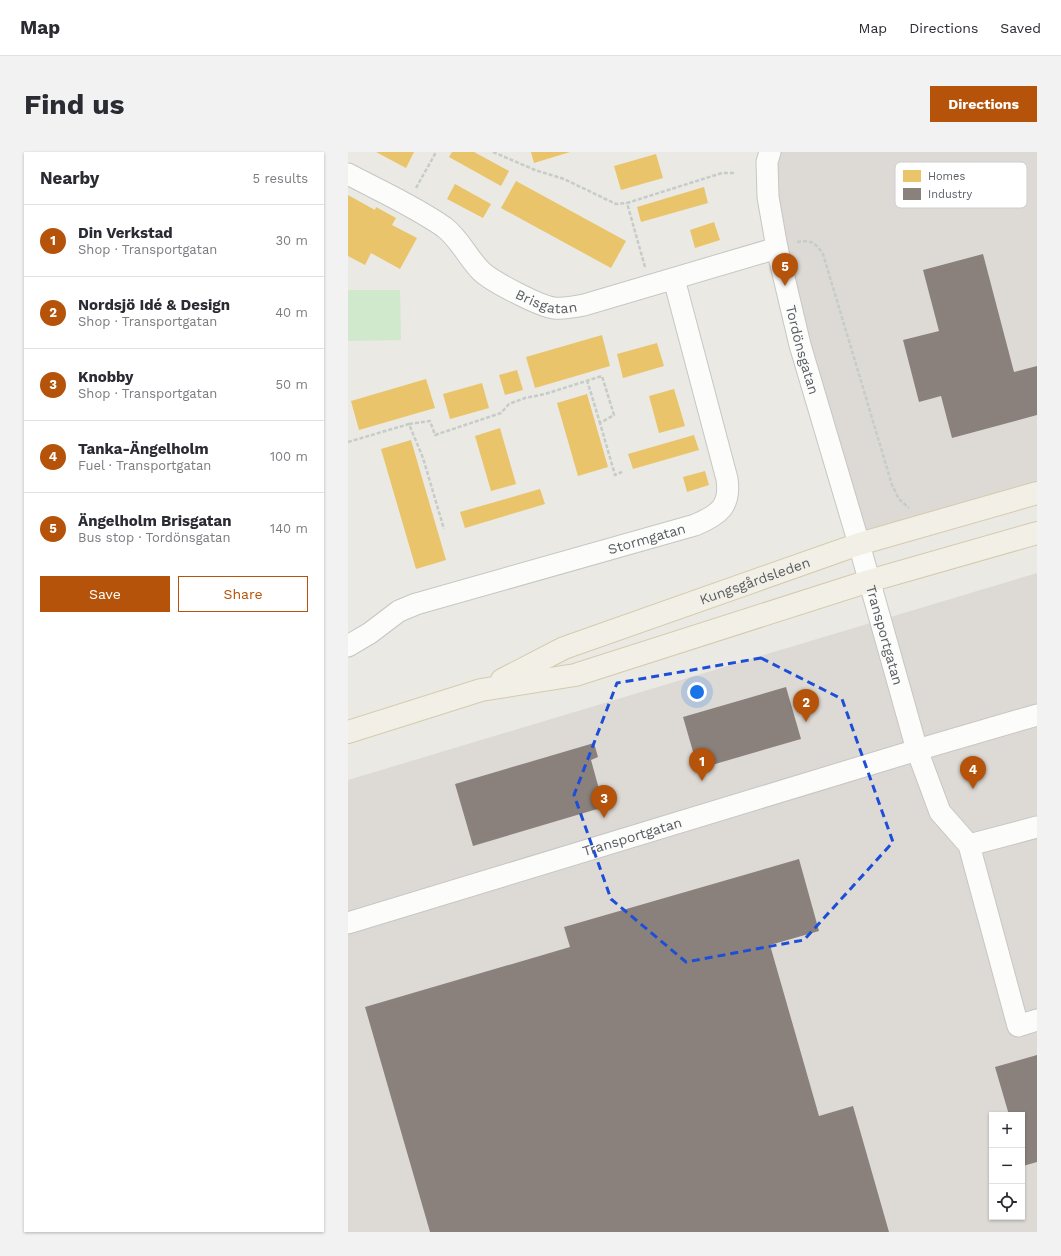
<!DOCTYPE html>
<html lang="en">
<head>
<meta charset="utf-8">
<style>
	body { margin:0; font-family:"Work Sans",sans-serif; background:#f2f2f3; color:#2b2b33 }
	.controls { position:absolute; right:12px; bottom:12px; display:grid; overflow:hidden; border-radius:0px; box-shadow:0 1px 3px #0004 }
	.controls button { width:36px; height:36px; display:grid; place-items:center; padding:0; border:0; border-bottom:1px solid #e1e1e2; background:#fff; color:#2b2b33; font:20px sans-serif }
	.you { position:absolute; left:349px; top:540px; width:14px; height:14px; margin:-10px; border:3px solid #fff; border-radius:50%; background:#1a73e8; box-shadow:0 0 0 6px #1a73e833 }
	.badge { display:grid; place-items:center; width:26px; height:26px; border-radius:50%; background:#b45309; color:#fff; font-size:13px; font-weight:700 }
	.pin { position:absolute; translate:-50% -33px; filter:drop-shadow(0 1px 2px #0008) }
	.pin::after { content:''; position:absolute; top:21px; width:14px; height:12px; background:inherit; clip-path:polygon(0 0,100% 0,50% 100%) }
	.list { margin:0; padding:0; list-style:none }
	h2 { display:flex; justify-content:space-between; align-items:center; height:52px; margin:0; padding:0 16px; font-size:17px }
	h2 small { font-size:13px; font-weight:400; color:#7c7c81 }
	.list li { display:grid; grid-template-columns:26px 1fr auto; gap:12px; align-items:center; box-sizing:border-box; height:72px; padding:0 16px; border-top:1px solid #e1e1e2 }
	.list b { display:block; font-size:15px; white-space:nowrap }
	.list p { margin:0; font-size:13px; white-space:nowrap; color:#7c7c81 }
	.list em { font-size:13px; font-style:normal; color:#7c7c81 }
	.actions { display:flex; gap:8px; padding:12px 16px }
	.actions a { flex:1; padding:9px 0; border:1px solid #b45309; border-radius:0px; text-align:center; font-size:14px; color:#b45309 }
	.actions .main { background:#b45309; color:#fff }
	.icon { flex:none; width:22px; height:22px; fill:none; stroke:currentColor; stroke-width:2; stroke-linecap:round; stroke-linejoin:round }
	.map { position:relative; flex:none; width:689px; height:1080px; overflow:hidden; border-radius:0px }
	header { display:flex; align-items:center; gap:24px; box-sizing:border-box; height:56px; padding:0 20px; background:#fff; border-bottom:1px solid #e1e1e2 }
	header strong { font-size:19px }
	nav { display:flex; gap:22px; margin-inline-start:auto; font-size:14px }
	.intro { display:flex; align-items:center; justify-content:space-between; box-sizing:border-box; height:96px; padding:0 24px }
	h1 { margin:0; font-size:28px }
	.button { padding:10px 18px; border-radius:0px; background:#b45309; color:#fff; font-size:14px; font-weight:700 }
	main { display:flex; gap:24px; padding:0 24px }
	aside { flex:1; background:#fff; border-radius:0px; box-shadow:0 1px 3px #0004 }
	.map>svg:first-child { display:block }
	.industrial { fill:#dddad6; fill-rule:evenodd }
	.green { fill:#d0e8cc }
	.homes { fill:#e9c46a }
	.industry { fill:#8a817c }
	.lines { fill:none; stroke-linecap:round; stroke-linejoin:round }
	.minor-casing { stroke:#c6c6c4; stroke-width:23 }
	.major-casing { stroke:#d5caae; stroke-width:24 }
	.path { stroke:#c6ccc8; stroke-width:2.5; stroke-dasharray:4 2; stroke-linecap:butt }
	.minor { stroke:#fcfcfb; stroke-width:21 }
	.major { stroke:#f2f0e6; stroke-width:22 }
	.marked { fill:none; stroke:#1d4ed8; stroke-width:3; stroke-dasharray:8 5; stroke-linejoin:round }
	.labels { text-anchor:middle; stroke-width:4; stroke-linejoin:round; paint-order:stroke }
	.street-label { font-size:14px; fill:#595d62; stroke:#fff }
	.key { fill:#fff; stroke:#cdced0; stroke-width:1 }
	.key-label { font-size:11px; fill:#595d62 }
</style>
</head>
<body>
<header>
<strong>Map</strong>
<nav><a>Map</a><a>Directions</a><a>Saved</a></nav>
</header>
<div class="intro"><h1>Find us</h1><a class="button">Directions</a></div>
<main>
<aside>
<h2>Nearby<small>5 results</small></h2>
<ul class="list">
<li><span class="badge">1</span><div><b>Din Verkstad</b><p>Shop · Transportgatan</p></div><em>30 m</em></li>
<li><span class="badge">2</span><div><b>Nordsjö Idé &amp; Design</b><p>Shop · Transportgatan</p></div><em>40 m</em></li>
<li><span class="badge">3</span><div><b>Knobby</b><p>Shop · Transportgatan</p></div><em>50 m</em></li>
<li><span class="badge">4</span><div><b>Tanka-Ängelholm</b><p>Fuel · Transportgatan</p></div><em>100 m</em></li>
<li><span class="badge">5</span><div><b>Ängelholm Brisgatan</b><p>Bus stop · Tordönsgatan</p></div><em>140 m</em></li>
</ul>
<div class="actions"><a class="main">Save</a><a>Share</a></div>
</aside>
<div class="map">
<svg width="689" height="1080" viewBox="0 0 689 1080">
	<rect width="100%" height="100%" fill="#eae9e3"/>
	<g class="industrial">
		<path d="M 425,0 L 689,0 L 689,338 L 514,388 L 435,108 Z"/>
		<path d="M 689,421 L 689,1080 L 0,1080 L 0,628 ZM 644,963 L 674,963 L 674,1065 L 644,1065 Z"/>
	</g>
	<path class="green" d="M 0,138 L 52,138 L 53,188 L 0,189 Z"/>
	<g class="homes">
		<path d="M 28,0 L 66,0 L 58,16 Z"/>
		<path d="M 104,0 L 126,0 L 161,19 L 153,34 L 101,5 Z"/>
		<path d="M 183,0 L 222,0 L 186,11 Z"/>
		<path d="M 308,2 L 315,26 L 273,38 L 266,14 Z"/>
		<path d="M 168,29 L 278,89 L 263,116 L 153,56 Z"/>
		<path d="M 107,32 L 143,52 L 135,66 L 99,47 Z"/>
		<path d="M 356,35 L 360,51 L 293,70 L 289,55 Z"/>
		<path d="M 0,43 L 27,58 L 28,55 L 48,66 L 44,73 L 69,86 L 52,117 L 23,101 L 17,113 L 0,104 Z"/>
		<path d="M 366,70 L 372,88 L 347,96 L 342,78 Z"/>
		<path d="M 254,183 L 262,214 L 187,236 L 178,205 Z"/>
		<path d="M 309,191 L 316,214 L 275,226 L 269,202 Z"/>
		<path d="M 169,218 L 175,238 L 157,243 L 151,223 Z"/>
		<path d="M 78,227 L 87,256 L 11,278 L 3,249 Z"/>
		<path d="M 134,231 L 141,256 L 102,267 L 95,242 Z"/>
		<path d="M 326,237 L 337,274 L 311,281 L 301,244 Z"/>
		<path d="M 239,242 L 260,315 L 230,324 L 209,251 Z"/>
		<path d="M 152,276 L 168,332 L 143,339 L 127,284 Z"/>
		<path d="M 346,283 L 351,298 L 285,317 L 280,302 Z"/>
		<path d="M 63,288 L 98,408 L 68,417 L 33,297 Z"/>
		<path d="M 357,319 L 361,333 L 339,340 L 335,325 Z"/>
		<path d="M 192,337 L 197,352 L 117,376 L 112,360 Z"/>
	</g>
	<g class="industry">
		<path d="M 635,102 L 666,220 L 689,214 L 689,263 L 604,286 L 593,244 L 571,250 L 555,188 L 591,179 L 575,118 Z"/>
		<path d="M 438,535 L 453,587 L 350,617 L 335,565 Z"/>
		<path d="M 246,591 L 250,605 L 243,608 L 256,655 L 125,694 L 107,632 Z"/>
		<path d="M 451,707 L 471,779 L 422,793 L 471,964 L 505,954 L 541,1080 L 82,1080 L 17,855 L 222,795 L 216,775 Z"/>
		<path d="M 689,903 L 689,1010 L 675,1014 L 674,963 L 661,963 L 647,915 Z"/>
	</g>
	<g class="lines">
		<g class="minor-casing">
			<g id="minor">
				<path id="s1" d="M 422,0 L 419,10 L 420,45 L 429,96 L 452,193 L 511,392 L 569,598 L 592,660 L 621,693 L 670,874 L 689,868"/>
				<path id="s2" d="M 0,22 C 32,39 66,54 96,75 C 112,87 119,105 133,119 C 143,129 191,154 206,156 C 216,157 226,155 236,153 L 429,96"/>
				<path id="s3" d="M 0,494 L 22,481 L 51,459 L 68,452 L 347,373 C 371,363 383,354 379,327 L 326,127"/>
				<path d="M 621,693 L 689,675"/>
				<path id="s4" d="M 0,771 L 569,598 L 689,563"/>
			</g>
		</g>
		<g class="major-casing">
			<g id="major">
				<path id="s5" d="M 154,528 L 216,496 L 511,392 L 689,341"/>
				<path d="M 0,580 L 133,538 L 227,523 L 521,429 L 689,381"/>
			</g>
		</g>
		<g class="path">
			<path d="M 145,0 L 187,18 L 216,27 L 268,52 L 279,51"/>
			<path d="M 68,36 L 88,0"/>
			<path d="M 449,90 C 463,88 467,90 475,102 L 544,333 L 551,347 L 561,356"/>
			<path d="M 297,115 L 279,51 L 374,21 L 388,21"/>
			<path d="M 239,228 L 252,271"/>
			<path d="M 61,272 L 82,269 L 87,283 L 153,261 L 161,252 L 177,246 L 197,242 L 254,224 L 266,263 L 252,271 L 267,323 L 274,320"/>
			<path d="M 0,290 L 61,272 L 75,306 L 96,377"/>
		</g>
		<use href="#minor" class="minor"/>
		<use href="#major" class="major"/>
	</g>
	<path class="marked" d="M 413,506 L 494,547 L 545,690 L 456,788 L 338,810 L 263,747 L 226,643 L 269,531 Z"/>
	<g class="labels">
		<g class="street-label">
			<text dy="5" stroke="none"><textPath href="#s2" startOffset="241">Brisgatan</textPath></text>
			<text dy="5" stroke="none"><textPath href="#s1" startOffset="202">Tordönsgatan</textPath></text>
			<text dy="5" stroke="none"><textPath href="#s3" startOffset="320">Stormgatan</textPath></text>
			<text dy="5" stroke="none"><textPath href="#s5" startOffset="272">Kungsgårdsleden</textPath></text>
			<text dy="5" stroke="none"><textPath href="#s1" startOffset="499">Transportgatan</textPath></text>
			<text dy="5" stroke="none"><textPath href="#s4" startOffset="297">Transportgatan</textPath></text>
		</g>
	</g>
	<rect x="547" y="10" width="132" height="46" rx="6" class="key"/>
	<rect x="555" y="18" width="18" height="12" fill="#e9c46a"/>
	<rect x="555" y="36" width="18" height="12" fill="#8a817c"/>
	<g class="key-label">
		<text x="580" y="28">Homes</text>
		<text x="580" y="46">Industry</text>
	</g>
</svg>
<div class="controls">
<button>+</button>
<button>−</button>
<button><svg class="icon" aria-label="locate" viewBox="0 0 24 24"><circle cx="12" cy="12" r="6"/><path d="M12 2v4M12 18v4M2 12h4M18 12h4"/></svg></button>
</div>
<div class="you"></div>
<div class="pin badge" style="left:354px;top:629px">1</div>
<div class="pin badge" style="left:458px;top:570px">2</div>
<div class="pin badge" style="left:256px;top:666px">3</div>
<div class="pin badge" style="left:625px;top:637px">4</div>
<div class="pin badge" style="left:437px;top:134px">5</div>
</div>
</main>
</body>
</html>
